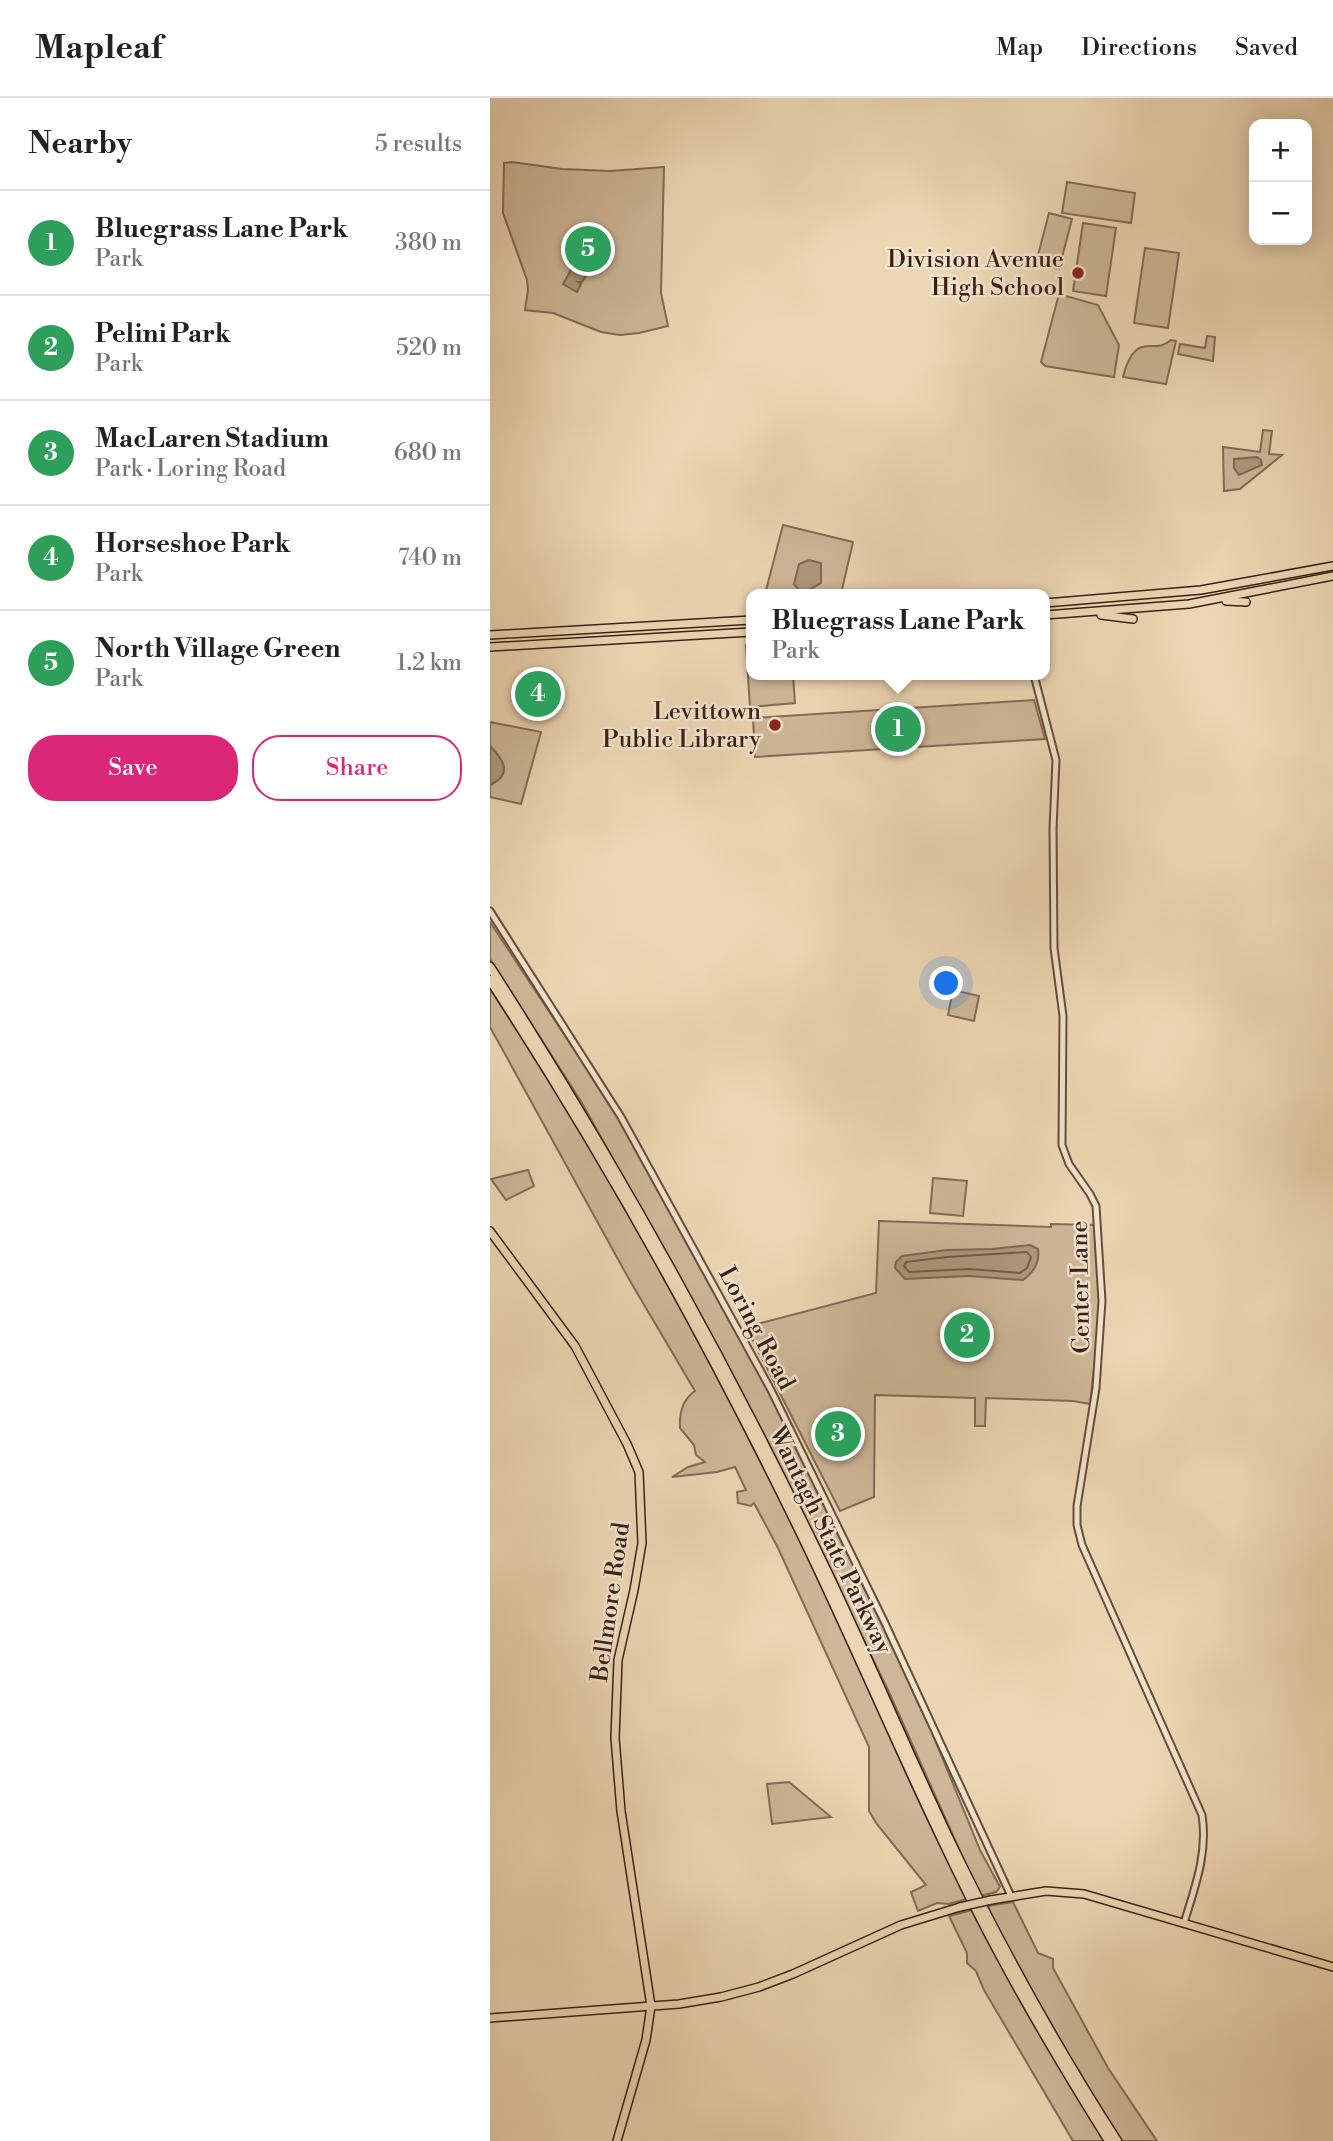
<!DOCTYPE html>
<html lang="en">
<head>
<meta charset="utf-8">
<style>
	body { margin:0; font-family:"Libre Bodoni",serif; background:#f6f6f6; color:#222 }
	.controls { position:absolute; right:21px; top:21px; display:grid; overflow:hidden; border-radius:14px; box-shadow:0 4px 18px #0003 }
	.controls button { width:63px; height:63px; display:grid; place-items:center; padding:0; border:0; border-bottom:2px solid #e0e0e0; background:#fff; color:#222; font:35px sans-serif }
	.you { position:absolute; left:457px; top:886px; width:24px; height:24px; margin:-18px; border:5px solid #fff; border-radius:50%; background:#1a73e8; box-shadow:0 0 0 10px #1a73e833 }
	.badge { display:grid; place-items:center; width:46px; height:46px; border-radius:50%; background:#db2777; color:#fff; font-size:23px; font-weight:700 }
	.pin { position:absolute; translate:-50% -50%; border:4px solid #fff; box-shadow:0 2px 7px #0006 }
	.popup { position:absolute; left:256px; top:491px; width:304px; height:91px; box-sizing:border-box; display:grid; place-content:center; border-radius:14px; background:#fff; filter:drop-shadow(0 2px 5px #0005); font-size:23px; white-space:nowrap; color:#767676 }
	.popup b { font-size:26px; color:#222 }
	.popup::after { content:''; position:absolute; left:50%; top:100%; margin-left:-14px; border:14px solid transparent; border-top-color:#fff }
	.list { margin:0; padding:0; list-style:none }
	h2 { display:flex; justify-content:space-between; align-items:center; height:91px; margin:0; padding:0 28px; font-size:30px }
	h2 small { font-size:23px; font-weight:400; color:#767676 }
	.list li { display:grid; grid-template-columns:46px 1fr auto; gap:21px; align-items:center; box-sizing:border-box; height:105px; padding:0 28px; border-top:2px solid #e0e0e0 }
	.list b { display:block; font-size:26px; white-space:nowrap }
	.list p { margin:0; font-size:23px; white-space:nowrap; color:#767676 }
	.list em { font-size:23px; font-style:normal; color:#767676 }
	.actions { display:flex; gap:14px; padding:21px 28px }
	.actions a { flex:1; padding:16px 0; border:2px solid #db2777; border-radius:28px; text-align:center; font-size:24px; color:#db2777 }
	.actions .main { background:#db2777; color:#fff }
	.map { position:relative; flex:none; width:843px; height:2043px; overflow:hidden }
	header { display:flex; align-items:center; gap:42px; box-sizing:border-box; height:98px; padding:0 35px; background:#fff; border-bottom:2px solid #e0e0e0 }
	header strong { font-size:33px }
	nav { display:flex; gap:38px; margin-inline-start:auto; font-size:24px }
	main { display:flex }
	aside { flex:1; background:#fff }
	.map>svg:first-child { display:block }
	.green { fill:#ceb798; stroke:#836b56; stroke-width:2 }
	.water { fill:#af987d; stroke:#7f6853; stroke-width:2 }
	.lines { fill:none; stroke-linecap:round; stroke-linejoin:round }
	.shore { stroke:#745c49; stroke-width:2 }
	.minor-casing { stroke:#654d3c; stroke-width:9 }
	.major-casing { stroke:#381f15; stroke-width:10 }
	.highway-casing { stroke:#381f15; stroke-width:11 }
	.minor { stroke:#f3e4ce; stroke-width:5 }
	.major { stroke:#edd6b3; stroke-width:7 }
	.highway { stroke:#edd6b3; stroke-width:8 }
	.major-bridge-casing { stroke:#381f15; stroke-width:10; stroke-linecap:butt }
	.major-bridge { stroke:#edd6b3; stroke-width:7 }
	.poi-dot { fill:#8f2418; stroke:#f3e4ce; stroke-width:2.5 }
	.labels { text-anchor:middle; stroke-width:5; stroke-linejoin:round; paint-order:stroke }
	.poi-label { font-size:24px; fill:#381f15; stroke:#f3e4ce; text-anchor:end }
	.street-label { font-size:24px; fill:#381f15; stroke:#f3e4ce }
</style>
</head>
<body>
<header>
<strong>Mapleaf</strong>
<nav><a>Map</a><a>Directions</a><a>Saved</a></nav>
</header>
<main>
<aside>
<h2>Nearby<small>5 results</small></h2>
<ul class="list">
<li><span class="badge" style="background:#2e9e5b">1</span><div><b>Bluegrass Lane Park</b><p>Park</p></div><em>380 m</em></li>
<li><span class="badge" style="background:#2e9e5b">2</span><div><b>Pelini Park</b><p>Park</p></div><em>520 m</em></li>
<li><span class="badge" style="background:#2e9e5b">3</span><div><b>MacLaren Stadium</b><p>Park · Loring Road</p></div><em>680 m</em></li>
<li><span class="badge" style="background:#2e9e5b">4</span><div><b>Horseshoe Park</b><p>Park</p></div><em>740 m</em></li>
<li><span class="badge" style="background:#2e9e5b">5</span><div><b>North Village Green</b><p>Park</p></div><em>1.2 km</em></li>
</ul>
<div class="actions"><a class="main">Save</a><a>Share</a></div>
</aside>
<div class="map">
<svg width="843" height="2043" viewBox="0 0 843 2043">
	<rect width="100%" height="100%" fill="#edd6b3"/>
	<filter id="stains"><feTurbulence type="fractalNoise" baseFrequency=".00286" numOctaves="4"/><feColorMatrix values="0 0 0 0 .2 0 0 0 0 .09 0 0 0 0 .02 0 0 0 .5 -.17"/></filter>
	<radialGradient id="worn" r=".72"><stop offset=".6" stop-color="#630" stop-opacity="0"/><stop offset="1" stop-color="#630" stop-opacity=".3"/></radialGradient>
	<g class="green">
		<path d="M 22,64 L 72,71 L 120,73 L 174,69 L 171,195 L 178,228 L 149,235 L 130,237 L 111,234 L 63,215 L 35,212 L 38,192 L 37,182 L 13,115 L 14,65 Z"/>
		<path d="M 577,84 L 645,95 L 641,125 L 572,115 Z"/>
		<path d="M 559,115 L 582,121 L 569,171 L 546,165 Z"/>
		<path d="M 593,125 L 626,130 L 616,198 L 583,193 Z"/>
		<path d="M 655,150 L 689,155 L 678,230 L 644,225 Z"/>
		<path d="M 569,196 L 608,207 L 629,247 L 624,279 L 555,268 L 551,264 Z"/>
		<path d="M 717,238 L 725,239 L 723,263 L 688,256 L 690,246 L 715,250 Z"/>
		<path d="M 681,242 L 686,243 L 676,286 L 633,279 C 635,270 641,252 652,249 C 664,246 668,252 681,242 Z"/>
		<path d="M 773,332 L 782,333 L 779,356 L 792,357 L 750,391 L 734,393 L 733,349 L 770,354 Z"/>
		<path d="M 293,427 L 363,444 L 351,496 L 275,496 Z"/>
		<path d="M 256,547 L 261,547 L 261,577 L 303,577 L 305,605 L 260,609 Z"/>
		<path d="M 66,582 L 70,607 L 66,610 L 32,601 L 27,594 L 31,586 L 34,584 Z"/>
		<path d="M 544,602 L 555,641 L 265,659 L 263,620 Z"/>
		<path d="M 0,624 L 51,634 L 31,706 L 0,699 Z"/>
		<path d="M 0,824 L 130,1021 L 279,1292 L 362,1460 L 432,1610 L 490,1752 L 510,1789 L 506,1794 L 490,1798 L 399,1594 L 250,1290 L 92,1005 L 0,861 Z"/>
		<path d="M 0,891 C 134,1095 249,1312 353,1533 C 375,1577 393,1623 413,1668 C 432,1713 455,1757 477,1801 L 459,1806 L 447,1805 L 428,1813 L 421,1794 L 436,1787 L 386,1725 L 379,1713 L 379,1649 L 288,1450 L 264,1405 L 261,1408 L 248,1405 L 247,1394 L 256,1392 L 245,1369 L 227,1374 L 182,1379 L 198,1369 L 215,1364 L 206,1357 L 204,1347 L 190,1330 C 189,1315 192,1302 205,1293 L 140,1183 L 0,929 Z"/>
		<path d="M 463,892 L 489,898 L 484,923 L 458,917 Z"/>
		<path d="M 38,1072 L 44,1088 L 16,1102 L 1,1081 Z"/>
		<path d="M 443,1080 L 477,1083 L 473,1118 L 440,1115 Z"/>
		<path d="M 389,1123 L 561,1129 L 561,1126 L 607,1127 L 610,1217 L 600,1306 L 583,1303 L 496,1300 L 495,1328 L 485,1328 L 485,1300 L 385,1297 L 384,1399 L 350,1413 L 256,1229 L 386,1195 Z"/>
		<path d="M 299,1684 L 341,1719 L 282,1726 L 277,1686 Z"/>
		<path d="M 523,1804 L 548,1855 L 563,1861 L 563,1870 L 618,1970 L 667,2043 L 632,2043 L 575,1953 L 502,1822 L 498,1808 Z"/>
		<path d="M 482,1812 L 552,1941 L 615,2043 L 583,2043 L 494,1892 L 486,1873 L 477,1865 L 477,1855 L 459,1818 Z"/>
	</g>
	<g class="water">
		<path d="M 86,163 L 100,171 L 92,184 L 88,184 L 91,186 L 87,194 L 73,186 Z"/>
		<path d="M 767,359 L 771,362 L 772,367 L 749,377 L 744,370 L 744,361 Z"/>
		<path d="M 319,462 L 331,465 L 331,485 L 312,496 L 304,486 L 309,466 Z"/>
		<path d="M 416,619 L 416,635 L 390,636 L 389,621 L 398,620 L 400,623 L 400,620 Z"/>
		<path d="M 0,648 C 14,662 23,676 0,687 Z"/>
		<path d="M 540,1147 L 548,1151 C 550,1165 543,1175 533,1182 L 479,1178 L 415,1181 L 405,1170 L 406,1164 L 412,1158 L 457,1152 L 502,1151 Z"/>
	</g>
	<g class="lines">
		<path class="shore" d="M 537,1154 L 541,1159 L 537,1170 L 530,1175 L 479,1171 L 419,1174 L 414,1168 L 416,1164 L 457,1159 Z"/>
		<g class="minor-casing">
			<g id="minor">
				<path d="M 544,577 L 566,662 L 563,731 L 564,850 L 573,918 L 572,1047 L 579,1066 L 600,1096 L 606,1108 L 612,1203 L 606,1290 L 587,1408 L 587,1427 L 592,1447 L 712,1717 C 718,1755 705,1789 694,1825"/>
				<path d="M 0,813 L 131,1019 L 281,1292 L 394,1523 L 521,1798"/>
			</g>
		</g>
		<g class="major-casing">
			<g id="major">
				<path d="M 736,503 L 756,504"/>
				<path d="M 555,505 L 711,492 L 843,468"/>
				<path d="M 555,517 L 699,506 L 843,478"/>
				<path d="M 611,517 L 643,521"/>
				<path d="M 0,537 L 261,522"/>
				<path d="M 0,549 L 261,534"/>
				<path d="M 0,1133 L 85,1248 L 137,1346 L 149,1374 L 152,1445 L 144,1492 L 128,1562 L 125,1640 L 131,1713 L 161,1908 L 156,1942 L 127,2043"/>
				<path d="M 501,1802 L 556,1793 L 594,1796 L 843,1869"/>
				<path d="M 0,1920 L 189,1906 L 231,1899 L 269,1889 L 303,1876 L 411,1827 L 470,1809"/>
			</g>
		</g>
		<g class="highway-casing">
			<g id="highway">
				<path d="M 0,869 C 121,1057 230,1252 327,1453 C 373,1547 413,1644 458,1739 C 508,1843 564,1945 627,2043"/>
				<path d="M 0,882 C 118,1063 223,1253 317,1448 C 375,1569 426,1693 487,1813 C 527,1892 572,1968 619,2043"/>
			</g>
		</g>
		<use href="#minor" class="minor"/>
		<use href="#major" class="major"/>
		<use href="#highway" class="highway"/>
		<g class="major-bridge-casing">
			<path id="major-bridge" d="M 470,1809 L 501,1802"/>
		</g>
		<use href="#major-bridge" class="major-bridge"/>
	</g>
	<g class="poi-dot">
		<circle cx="588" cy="175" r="7"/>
		<circle cx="285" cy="627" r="7"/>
	</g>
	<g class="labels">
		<g class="poi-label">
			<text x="574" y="169">Division Avenue<tspan x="574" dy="28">High School</tspan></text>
			<text x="271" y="621">Levittown<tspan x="271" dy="28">Public Library</tspan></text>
		</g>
		<g class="street-label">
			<text transform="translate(590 1189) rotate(-91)" y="8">Center Lane</text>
			<text transform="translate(267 1230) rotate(62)" y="8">Loring Road</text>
			<text transform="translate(341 1442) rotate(64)" y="8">Wantagh State Parkway</text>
			<text transform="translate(120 1504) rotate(-82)" y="8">Bellmore Road</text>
		</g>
	</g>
	<rect width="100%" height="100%" filter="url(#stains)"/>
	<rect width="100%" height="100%" fill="url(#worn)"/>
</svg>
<div class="controls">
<button>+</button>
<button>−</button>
</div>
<div class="you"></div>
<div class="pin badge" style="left:408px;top:631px;background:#2e9e5b">1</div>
<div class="popup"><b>Bluegrass Lane Park</b>Park</div>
<div class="pin badge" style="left:477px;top:1237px;background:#2e9e5b">2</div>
<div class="pin badge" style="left:348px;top:1336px;background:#2e9e5b">3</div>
<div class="pin badge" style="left:48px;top:596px;background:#2e9e5b">4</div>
<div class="pin badge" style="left:98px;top:151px;background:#2e9e5b">5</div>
</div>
</main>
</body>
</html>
